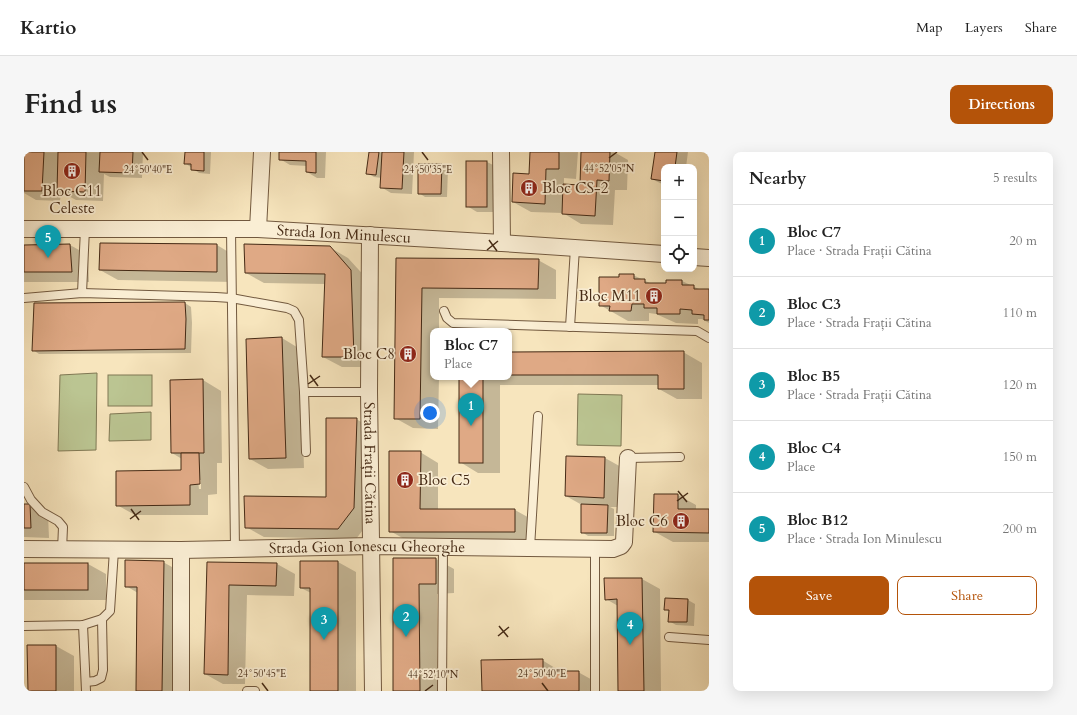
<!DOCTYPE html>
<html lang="en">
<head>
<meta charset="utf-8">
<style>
	body { margin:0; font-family:Cardo,serif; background:#f6f6f6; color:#222 }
	.controls { position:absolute; right:12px; top:12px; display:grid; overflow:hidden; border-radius:8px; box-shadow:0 4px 16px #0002 }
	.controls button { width:36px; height:36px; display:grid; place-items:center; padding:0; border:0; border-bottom:1px solid #e0e0e0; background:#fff; color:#222; font:20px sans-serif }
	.you { position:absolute; left:406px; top:261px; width:14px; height:14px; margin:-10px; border:3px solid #fff; border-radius:50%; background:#1a73e8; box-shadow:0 0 0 6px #1a73e833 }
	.badge { display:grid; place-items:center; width:26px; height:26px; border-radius:50%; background:#b45309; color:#fff; font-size:13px; font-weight:700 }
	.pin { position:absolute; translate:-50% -33px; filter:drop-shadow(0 1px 2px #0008) }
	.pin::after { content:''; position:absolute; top:21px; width:14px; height:12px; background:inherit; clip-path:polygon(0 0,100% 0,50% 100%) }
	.popup { position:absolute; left:406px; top:176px; width:82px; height:52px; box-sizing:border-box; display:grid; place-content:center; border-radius:8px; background:#fff; filter:drop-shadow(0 1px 3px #0005); font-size:13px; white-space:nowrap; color:#767676 }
	.popup b { font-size:15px; color:#222 }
	.popup::after { content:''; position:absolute; left:50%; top:100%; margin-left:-8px; border:8px solid transparent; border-top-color:#fff }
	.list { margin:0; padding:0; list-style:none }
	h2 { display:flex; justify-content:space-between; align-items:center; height:52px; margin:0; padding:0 16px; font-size:17px }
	h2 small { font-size:13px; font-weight:400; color:#767676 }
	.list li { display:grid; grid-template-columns:26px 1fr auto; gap:12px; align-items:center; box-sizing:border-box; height:72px; padding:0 16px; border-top:1px solid #e0e0e0 }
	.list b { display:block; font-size:15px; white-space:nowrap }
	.list p { margin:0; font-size:13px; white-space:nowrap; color:#767676 }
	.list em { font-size:13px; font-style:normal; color:#767676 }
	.actions { display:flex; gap:8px; padding:12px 16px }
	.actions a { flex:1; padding:9px 0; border:1px solid #b45309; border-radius:8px; text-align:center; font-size:14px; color:#b45309 }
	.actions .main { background:#b45309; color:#fff }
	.icon { flex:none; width:22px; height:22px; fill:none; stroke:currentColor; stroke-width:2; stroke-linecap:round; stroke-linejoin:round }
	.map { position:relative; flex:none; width:685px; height:539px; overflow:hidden; border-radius:8px }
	header { display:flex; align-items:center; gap:24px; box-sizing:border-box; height:56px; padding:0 20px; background:#fff; border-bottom:1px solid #e0e0e0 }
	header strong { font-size:19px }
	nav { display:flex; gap:22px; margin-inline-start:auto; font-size:14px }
	.intro { display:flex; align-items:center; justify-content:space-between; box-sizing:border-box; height:96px; padding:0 24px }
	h1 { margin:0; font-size:28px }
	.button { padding:10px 18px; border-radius:8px; background:#b45309; color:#fff; font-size:14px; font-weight:700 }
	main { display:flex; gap:24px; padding:0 24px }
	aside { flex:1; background:#fff; border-radius:8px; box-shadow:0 4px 16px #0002 }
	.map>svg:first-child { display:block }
	.green { fill:#bbc592; stroke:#807854 }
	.shadow { fill:#0003; fill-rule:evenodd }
	.building { fill:#dfa985; stroke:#452a15 }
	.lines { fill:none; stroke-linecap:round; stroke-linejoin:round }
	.service-casing { stroke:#72593f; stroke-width:10 }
	.minor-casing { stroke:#72593f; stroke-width:18 }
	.service { stroke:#faeed4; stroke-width:8 }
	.minor { stroke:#faeed4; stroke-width:16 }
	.ticks { fill:none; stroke:#452a15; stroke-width:1.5 }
	.labels { text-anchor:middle; stroke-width:3.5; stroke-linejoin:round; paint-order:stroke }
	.poi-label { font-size:15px; fill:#452a15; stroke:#faeed4; text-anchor:end }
	.street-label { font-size:15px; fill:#452a15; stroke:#faeed4 }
	.ticks-label { font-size:10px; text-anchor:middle; fill:#452a15; stroke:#faeed4; stroke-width:3.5; stroke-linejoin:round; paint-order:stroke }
</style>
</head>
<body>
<header>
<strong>Kartio</strong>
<nav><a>Map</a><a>Layers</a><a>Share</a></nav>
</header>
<div class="intro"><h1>Find us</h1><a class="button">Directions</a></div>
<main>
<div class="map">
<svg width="685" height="539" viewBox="0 0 685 539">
	<rect width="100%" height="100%" fill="#f7e5bd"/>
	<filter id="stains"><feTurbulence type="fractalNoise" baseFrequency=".005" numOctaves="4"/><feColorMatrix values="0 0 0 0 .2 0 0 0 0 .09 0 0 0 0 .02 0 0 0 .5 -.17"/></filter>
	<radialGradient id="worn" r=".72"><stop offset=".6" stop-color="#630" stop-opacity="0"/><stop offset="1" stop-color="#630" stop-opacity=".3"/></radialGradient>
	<g class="green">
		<path d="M 73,221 L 72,298 L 34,299 L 36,223 Z"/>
		<rect x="84" y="223" width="44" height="31"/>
		<path d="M 554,242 L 598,243 L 597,294 L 553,293 Z"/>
		<path d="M 127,260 L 127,288 L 85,289 L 86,262 Z"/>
	</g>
	<g class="shadow">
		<path d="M 0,0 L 119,0 L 118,26 L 86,25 L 80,22 L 79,49 L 52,48 L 37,40 L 36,49 L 12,48 L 0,41 Z"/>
		<path d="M 162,0 L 187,0 L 186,22 L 175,21 L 161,11 Z"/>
		<path d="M 256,0 L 302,0 L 301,26 L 293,26 L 283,20 L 283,14 L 266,13 L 256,7 Z"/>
		<path d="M 346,0 L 390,0 L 388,42 L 367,41 L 357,35 L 358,26 L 350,25 L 343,21 Z"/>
		<path d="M 507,0 L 554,0 L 552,27 L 540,26 L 540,34 L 556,34 L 558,0 L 590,0 L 604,8 L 603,38 L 591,38 L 589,73 L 557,72 L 539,61 L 507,60 L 489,50 L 506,23 Z"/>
		<path d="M 632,0 L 664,0 L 662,15 L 640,15 L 640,33 L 628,27 Z"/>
		<path d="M 463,10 L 473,15 L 473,60 L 453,60 L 443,54 Z"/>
		<path d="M 417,13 L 424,17 L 423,45 L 401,45 L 395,41 Z"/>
		<path d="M 640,47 L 640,59 L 639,58 Z"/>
		<path d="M 77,92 L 193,93 L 211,104 L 211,130 L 94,128 L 76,118 Z"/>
		<path d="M 46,93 L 64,103 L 65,130 L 0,130 L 0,94 Z"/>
		<path d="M 305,95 L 324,106 L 345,129 L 348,215 L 318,215 L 299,205 L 302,132 L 240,131 L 222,121 Z"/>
		<path d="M 373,107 L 514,108 L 532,118 L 532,147 L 415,146 L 415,179 L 409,179 L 409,225 L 415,225 L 414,277 L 389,276 L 371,266 Z"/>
		<path d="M 609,123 L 628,132 L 643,132 L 658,129 L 677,138 L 685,138 L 685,171 L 678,167 L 674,167 L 674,172 L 652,171 L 632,162 L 625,161 L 625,169 L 604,169 L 576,153 L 596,126 Z"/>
		<path d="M 161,151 L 167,155 L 168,171 L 167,201 L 15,202 L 9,198 Z"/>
		<path d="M 258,186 L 276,197 L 280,316 L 244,317 L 226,307 L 223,188 Z"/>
		<path d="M 659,200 L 678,211 L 678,247 L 653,247 L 635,237 L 635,233 L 476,233 L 476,321 L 454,321 L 436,310 L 436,225 L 485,225 L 485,201 Z"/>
		<path d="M 179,228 L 197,239 L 198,311 L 193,311 L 193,342 L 184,343 L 184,363 L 111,363 L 93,353 L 158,319 L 158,307 L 148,301 ZM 174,328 L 177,328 L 177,337 L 175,337 Z"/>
		<path d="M 332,267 L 350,277 L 348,366 L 332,387 L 240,385 L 222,375 L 303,346 Z"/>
		<path d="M 396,300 L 414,311 L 414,358 L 491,358 L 509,368 L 509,389 L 384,389 L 366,379 Z"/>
		<path d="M 581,306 L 599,316 L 598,355 L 586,355 L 590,357 L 590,384 L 564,384 L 558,380 L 558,353 L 542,344 Z"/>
		<path d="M 654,343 L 672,353 L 672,358 L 685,358 L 685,390 L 649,390 L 631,380 Z"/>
		<path d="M 0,353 L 6,353 L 24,363 L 25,386 L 0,385 Z"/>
		<path d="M 370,407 L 412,407 L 430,417 L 430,441 L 413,442 L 413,539 L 370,539 Z"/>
		<path d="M 139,410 L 157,420 L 156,539 L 113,539 L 114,441 L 102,434 Z"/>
		<path d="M 277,410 L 314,410 L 332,420 L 332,539 L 287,539 L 287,441 L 277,436 Z"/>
		<path d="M 184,411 L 253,412 L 271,422 L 270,444 L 223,443 L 221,532 L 199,532 L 181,522 Z"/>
		<path d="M 0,412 L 64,412 L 82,422 L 82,448 L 0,448 Z"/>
		<path d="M 618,427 L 636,437 L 637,539 L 595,539 L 594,454 L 582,447 Z"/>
		<path d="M 642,447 L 664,448 L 671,452 L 670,474 L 652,473 L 645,469 L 646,460 L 641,457 Z"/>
		<path d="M 32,494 L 50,504 L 50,539 L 5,539 Z"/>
		<path d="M 518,508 L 536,519 L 536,520 L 554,520 L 572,530 L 572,539 L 459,539 Z"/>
	</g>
	<g class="building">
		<path d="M 0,0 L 20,0 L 18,39 L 0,39 Z"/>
		<path d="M 34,0 L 62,0 L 61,40 L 33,39 Z"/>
		<path d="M 76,0 L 109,0 L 108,21 L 75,20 Z"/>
		<path d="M 161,0 L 180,0 L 180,19 L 167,18 L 167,12 L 160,12 Z"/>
		<path d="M 255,0 L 292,0 L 292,21 L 282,20 L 282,9 L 255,8 Z"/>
		<path d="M 345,0 L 355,0 L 352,23 L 342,22 Z"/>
		<path d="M 358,0 L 380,0 L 378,37 L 356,36 Z"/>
		<path d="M 506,0 L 535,0 L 535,17 L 522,17 L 521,52 L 488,50 L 489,21 L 505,22 Z"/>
		<path d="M 557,0 L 586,0 L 585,29 L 573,28 L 571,64 L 538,62 L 539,32 L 556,33 Z"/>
		<path d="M 631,0 L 653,0 L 651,15 L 640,15 L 640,29 L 627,27 Z"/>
		<rect x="442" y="9" width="21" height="46"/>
		<path d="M 394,12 L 418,12 L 417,42 L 394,42 Z"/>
		<path d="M 76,91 L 193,92 L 193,120 L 75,118 Z"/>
		<path d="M 46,92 L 48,120 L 0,120 L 0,93 Z"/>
		<path d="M 220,92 L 306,94 L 327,118 L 330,205 L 298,205 L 301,122 L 221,121 Z"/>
		<path d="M 372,106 L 515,107 L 514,137 L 398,136 L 396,267 L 370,267 Z"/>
		<path d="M 595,122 L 610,122 L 610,127 L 621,127 L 621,131 L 642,131 L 642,128 L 658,128 L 658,133 L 670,133 L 670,137 L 685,137 L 685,168 L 680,168 L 680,163 L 668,162 L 668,158 L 656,157 L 656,162 L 633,162 L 633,156 L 620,156 L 620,152 L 608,152 L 607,159 L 585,159 L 586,154 L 575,154 L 575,125 L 595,125 Z"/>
		<path d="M 161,150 L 162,167 L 161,197 L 8,199 L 10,151 Z"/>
		<path d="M 258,185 L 262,306 L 225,307 L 222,187 Z"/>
		<path d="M 660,199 L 660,237 L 634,237 L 634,223 L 485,223 L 485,200 Z"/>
		<rect x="435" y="225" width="24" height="86"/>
		<path d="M 179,227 L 180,301 L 147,301 L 146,228 Z"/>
		<path d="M 302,266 L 333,266 L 330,356 L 314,377 L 221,376 L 220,344 L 302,345 Z"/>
		<path d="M 365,299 L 397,299 L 396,357 L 491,357 L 491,380 L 365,380 Z"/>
		<path d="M 157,301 L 175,301 L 176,332 L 166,333 L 166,353 L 92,354 L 92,319 L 157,318 Z"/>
		<path d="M 542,304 L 581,305 L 580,346 L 541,344 Z"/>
		<path d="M 630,342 L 654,342 L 654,357 L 685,357 L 685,381 L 629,380 Z"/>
		<path d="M 0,352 L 6,352 L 7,376 L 0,376 Z"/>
		<path d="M 557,352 L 584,353 L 583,381 L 557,381 Z"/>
		<path d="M 369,406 L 412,406 L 412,432 L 395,432 L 396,539 L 369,539 Z"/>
		<path d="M 101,408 L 140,409 L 138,539 L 112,539 L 113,435 L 101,435 Z"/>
		<path d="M 276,409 L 314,409 L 314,539 L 286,539 L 286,436 L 276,436 Z"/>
		<path d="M 183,410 L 253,411 L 252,434 L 205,433 L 204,523 L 180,522 Z"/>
		<rect x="0" y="411" width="64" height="27"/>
		<path d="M 580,426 L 618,426 L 620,539 L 594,539 L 593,447 L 581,448 Z"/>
		<path d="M 641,446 L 664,447 L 663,470 L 644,470 L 645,458 L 640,458 Z"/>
		<path d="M 3,493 L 32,493 L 32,539 L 4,539 Z"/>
		<path d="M 519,507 L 519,519 L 555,519 L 555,539 L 458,539 L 457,508 Z"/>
	</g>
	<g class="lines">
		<g class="service-casing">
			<g id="service">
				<path d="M 207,77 L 211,397"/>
				<path d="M 58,141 L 61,77"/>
				<path d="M 0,146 L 58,141 L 192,145 L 207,146 L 263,156 L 270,159 L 275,168 L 280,240 L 345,240"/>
				<path d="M 420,159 L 423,166 L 429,171 L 673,179 L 685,186"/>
				<path d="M 546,175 L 551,96"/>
				<path d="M 280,240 L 282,300"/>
				<path d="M 604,306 L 656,305"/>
				<path d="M 0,335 L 7,348 L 18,360 L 34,369 L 39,375 L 38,398"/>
				<path d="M 506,396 L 514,264"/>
				<path d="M 571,396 L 571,539"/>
				<path d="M 59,473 L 62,539"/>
				<path d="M 0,474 L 59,473 L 78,467 L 86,459 L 90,398"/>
				<path d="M 645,485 L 685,488"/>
				<path d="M 62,530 L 71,529 L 77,526 L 79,518 L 78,467"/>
				<path d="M 223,539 L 231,539"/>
				<path d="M 418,539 L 419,395"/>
			</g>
		</g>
		<g class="minor-casing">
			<g id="minor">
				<path d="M 477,0 L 478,91"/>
				<path id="s1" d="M 0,77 L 234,77 L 478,91 L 640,102"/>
				<path d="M 234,77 L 238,0"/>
				<path id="s2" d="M 346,83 L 345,240 L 349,539"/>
				<path d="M 670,105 L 685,106"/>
				<path id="s3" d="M 0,397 L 157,398 L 347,394 L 589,397 L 597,394 L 600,390 L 604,306"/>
				<path d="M 157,398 L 157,539"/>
			</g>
		</g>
		<use href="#service" class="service"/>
		<use href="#minor" class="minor"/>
	</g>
	<path class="ticks" d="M 118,0 L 124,8M 398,0 L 404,8M 585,6 L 593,0M 465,88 L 473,99M 463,98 L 474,89M 286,223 L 294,234M 284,232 L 296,224M 654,339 L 663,350M 653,349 L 664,341M 107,357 L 115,368M 106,367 L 117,359M 475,474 L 484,485M 474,484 L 485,475M 238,531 L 244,539M 518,531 L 524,539M 401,539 L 409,533"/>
	<defs>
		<g id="building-disc" transform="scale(0.9)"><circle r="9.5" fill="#8f2418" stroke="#faeed4"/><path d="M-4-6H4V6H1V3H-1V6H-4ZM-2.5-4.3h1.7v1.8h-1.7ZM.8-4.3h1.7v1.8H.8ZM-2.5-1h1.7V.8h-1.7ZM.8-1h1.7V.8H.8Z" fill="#fff"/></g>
	</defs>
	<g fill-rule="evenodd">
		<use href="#building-disc" x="48" y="19"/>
		<use href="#building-disc" x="505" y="36"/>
		<use href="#building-disc" x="630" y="144"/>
		<use href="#building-disc" x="384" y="202"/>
		<use href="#building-disc" x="381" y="328"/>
		<use href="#building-disc" x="657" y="369"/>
	</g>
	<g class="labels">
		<g class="poi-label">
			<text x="518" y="41" text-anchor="start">Bloc CS-2</text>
			<text x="48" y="44" text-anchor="middle">Bloc C11<tspan x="48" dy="17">Celeste</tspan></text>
			<text x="617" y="149">Bloc M11</text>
			<text x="371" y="207">Bloc C8</text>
			<text x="394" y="333" text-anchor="start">Bloc C5</text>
			<text x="644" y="374">Bloc C6</text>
		</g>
		<g class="street-label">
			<text dy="5" stroke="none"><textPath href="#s1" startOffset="320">Strada Ion Minulescu</textPath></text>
			<text dy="5" stroke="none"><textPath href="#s2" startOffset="228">Strada Frații Cătina</textPath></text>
			<text dy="5" stroke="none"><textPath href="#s3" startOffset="343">Strada Gion Ionescu Gheorghe</textPath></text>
		</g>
	</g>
	<g class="ticks-label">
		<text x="585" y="20">44°52'05"N</text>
		<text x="404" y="21">24°50'35"E</text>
		<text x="124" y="21">24°50'40"E</text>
		<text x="238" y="525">24°50'45"E</text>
		<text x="518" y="525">24°50'40"E</text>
		<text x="409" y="526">44°52'10"N</text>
	</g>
	<rect width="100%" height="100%" filter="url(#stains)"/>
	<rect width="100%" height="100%" fill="url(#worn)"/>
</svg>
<div class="controls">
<button>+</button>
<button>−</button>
<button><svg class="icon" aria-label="locate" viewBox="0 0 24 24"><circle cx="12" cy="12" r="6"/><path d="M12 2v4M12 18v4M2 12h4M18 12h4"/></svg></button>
</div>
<div class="you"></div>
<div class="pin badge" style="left:447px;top:274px;background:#0f9aa8">1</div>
<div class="popup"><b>Bloc C7</b>Place</div>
<div class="pin badge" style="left:382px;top:485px;background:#0f9aa8">2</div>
<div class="pin badge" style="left:300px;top:488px;background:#0f9aa8">3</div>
<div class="pin badge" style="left:606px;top:493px;background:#0f9aa8">4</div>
<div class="pin badge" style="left:24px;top:106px;background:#0f9aa8">5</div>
</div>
<aside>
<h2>Nearby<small>5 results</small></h2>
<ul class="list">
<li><span class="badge" style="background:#0f9aa8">1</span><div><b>Bloc C7</b><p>Place · Strada Frații Cătina</p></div><em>20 m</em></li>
<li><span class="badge" style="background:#0f9aa8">2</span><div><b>Bloc C3</b><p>Place · Strada Frații Cătina</p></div><em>110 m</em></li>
<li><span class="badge" style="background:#0f9aa8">3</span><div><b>Bloc B5</b><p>Place · Strada Frații Cătina</p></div><em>120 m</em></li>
<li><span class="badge" style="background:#0f9aa8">4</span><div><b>Bloc C4</b><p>Place</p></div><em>150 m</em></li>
<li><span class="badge" style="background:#0f9aa8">5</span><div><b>Bloc B12</b><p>Place · Strada Ion Minulescu</p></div><em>200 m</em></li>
</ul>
<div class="actions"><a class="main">Save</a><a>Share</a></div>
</aside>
</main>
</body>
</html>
